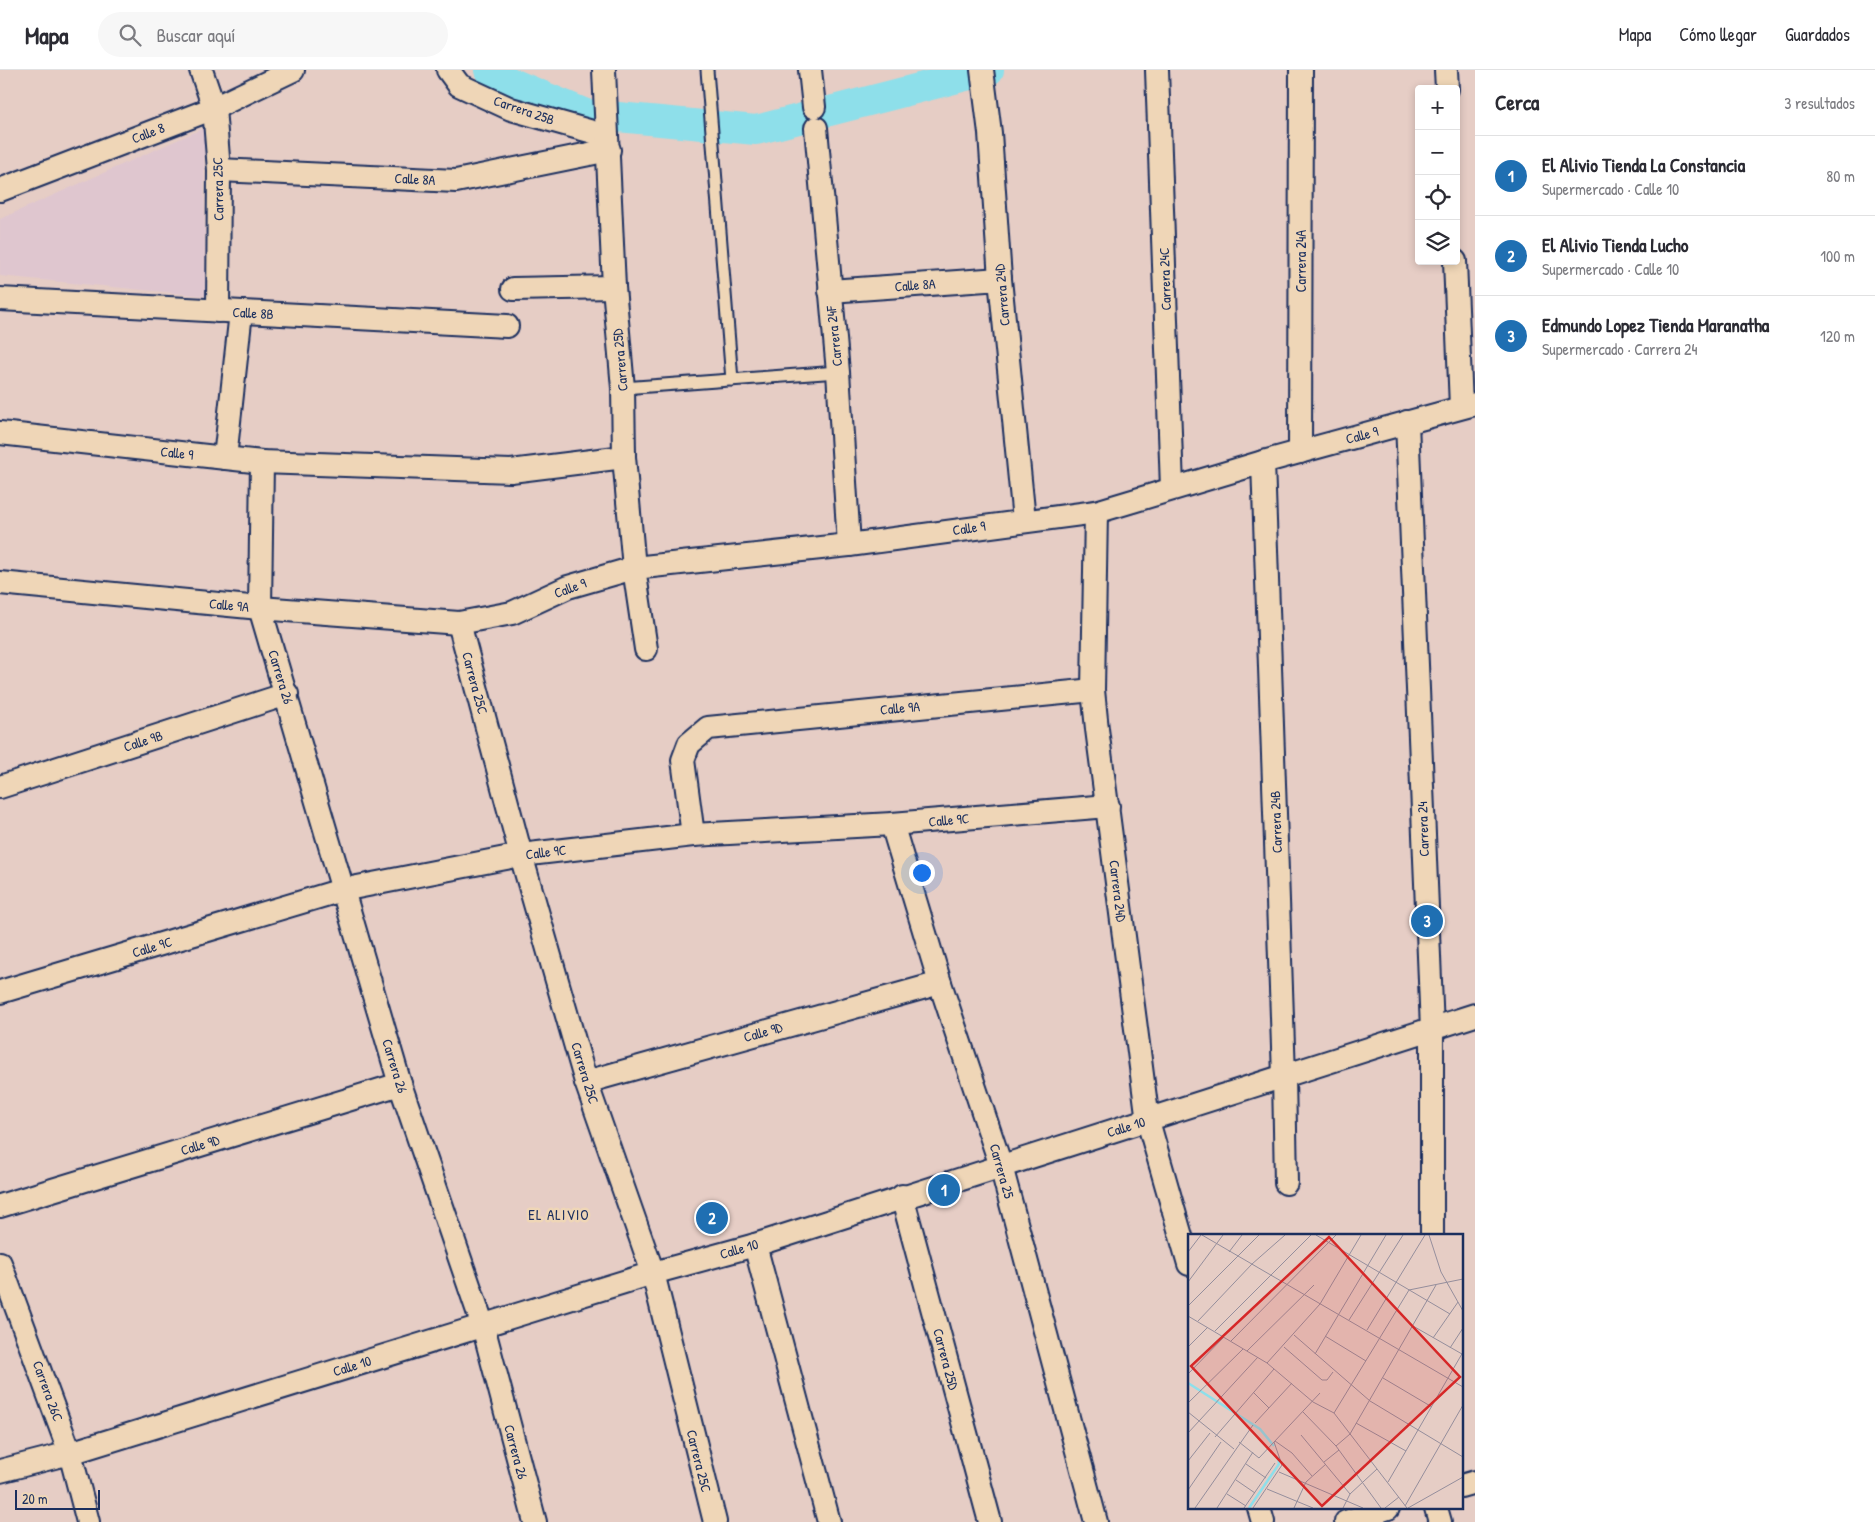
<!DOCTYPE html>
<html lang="es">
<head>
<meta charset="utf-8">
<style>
	body { margin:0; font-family:"Patrick Hand",sans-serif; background:#f7f7f7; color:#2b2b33 }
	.controls { position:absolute; right:15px; top:15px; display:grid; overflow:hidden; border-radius:5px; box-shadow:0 2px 8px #0003 }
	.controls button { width:45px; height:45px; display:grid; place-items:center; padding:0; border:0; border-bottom:1px solid #e1e1e2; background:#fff; color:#2b2b33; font:25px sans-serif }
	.scale { position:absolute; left:15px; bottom:12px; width:85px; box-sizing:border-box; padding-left:5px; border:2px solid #1b2f5e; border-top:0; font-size:14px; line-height:18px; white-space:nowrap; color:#1b2f5e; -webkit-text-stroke:4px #efd6b7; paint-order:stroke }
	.you { position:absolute; left:921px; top:802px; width:18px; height:18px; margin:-12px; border:4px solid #fff; border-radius:50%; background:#1a73e8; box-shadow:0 0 0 8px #1a73e833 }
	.badge { display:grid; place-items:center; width:32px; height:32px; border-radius:50%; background:#1f6fb2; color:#fff; font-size:16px; font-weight:700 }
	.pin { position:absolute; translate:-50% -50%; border:2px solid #fff; box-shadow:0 1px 5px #0006 }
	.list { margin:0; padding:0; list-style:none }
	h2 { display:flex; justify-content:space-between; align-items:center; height:65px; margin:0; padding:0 20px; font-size:21px }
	h2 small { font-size:16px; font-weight:400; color:#7c7c81 }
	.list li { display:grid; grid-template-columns:32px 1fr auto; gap:15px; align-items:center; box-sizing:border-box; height:80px; padding:0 20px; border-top:1px solid #e1e1e2 }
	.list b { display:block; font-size:19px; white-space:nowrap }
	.list p { margin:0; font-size:16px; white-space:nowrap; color:#7c7c81 }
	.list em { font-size:16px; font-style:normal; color:#7c7c81 }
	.icon { flex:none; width:28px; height:28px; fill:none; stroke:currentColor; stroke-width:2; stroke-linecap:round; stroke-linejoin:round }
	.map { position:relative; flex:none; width:1475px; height:1452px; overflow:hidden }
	header { display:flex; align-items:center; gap:30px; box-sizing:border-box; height:70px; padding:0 25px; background:#fff; border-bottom:1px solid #e1e1e2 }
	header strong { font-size:24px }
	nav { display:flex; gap:28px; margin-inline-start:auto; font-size:18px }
	.search { width:350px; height:45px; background:#f7f7f7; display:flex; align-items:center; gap:12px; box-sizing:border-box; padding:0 18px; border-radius:28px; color:#7c7c81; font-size:19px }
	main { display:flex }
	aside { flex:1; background:#fff }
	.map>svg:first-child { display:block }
	.built { fill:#dfc6cf }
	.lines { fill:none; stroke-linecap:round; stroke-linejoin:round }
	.canal { stroke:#8edfea; stroke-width:30 }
	.service-casing { stroke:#1b2f5e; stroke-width:15 }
	.minor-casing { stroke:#1b2f5e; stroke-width:26 }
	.service { stroke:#efd6b7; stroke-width:11 }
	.minor { stroke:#efd6b7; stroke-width:22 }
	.labels { text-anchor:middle; stroke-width:5; stroke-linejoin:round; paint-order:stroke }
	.street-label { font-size:14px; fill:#1b2f5e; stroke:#efd6b7 }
	.neighbourhood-label { font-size:15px; letter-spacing:1px; fill:#1b2f5e; stroke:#efd6b7 }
	.inset-river { fill:none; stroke:#8edfea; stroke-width:2.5 }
	.inset-road { fill:none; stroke:#958e9c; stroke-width:1 }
	.view { fill:#d62828; fill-opacity:0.15; stroke:#d62828; stroke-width:2.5 }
	.inset-edge { fill:none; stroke:#1b2f5e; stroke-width:2.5 }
</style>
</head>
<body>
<header>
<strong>Mapa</strong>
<div class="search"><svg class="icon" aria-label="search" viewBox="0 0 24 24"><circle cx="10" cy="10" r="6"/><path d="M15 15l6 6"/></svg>Buscar aquí</div>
<nav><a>Mapa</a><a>Cómo llegar</a><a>Guardados</a></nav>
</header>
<main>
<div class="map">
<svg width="1475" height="1452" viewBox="0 0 1475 1452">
	<rect width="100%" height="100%" fill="#e6cdc5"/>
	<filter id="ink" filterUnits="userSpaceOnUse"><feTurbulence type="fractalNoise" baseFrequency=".02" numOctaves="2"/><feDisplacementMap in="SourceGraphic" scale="10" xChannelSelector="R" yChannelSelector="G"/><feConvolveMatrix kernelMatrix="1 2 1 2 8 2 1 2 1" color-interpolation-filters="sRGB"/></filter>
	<g filter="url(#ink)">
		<path class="built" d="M 204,58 L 205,226 L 0,206 L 0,149 Z"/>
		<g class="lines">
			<path class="canal" d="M 489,0 L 505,10 L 586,44 L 756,60 L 989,0"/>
			<g class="service-casing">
				<g id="service">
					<path d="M 707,0 L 732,310"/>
					<path d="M 623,318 L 838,302"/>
				</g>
			</g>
			<g class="minor-casing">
				<g id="minor">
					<path d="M 201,0 L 214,38 L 219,100 L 218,241"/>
					<path d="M 448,0 L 459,15 L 511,39 L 607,66"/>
					<path d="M 604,0 L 614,217 L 623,318 L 624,387 L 634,498 L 646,579"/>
					<path d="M 810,0 L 814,37"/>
					<path d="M 982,0 L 990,63 L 1000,209 L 1024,450"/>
					<path d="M 1157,0 L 1172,418"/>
					<path d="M 1446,0 L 1447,19"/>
					<path d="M 816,58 L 838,302 L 849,475"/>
					<path d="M 219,100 L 456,111 L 609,80"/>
					<path d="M 0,120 L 214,38 L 293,0"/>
					<path d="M 1455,191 L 1461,337"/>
					<path d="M 513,219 L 614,217"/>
					<path d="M 830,221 L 1000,209"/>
					<path d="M 0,229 L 507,256"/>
					<path d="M 1407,352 L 1432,959 L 1432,1166"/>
					<path d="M 0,363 L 262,392 L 511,401 L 624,387"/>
					<path d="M 1300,382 L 1301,0"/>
					<path d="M 225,388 L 241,242"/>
					<path d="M 262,392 L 260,538 L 400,1014 L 483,1256 L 535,1452"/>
					<path d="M 1263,392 L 1284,1006 L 1286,1113"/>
					<path d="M 1096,442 L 1093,620 L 1097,659 L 1148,1051 L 1189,1194"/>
					<path d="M 0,513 L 260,538 L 459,553 L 512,543 L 568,517 L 634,498 L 849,475 L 1096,442 L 1263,392 L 1475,334"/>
					<path d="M 459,553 L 521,785 L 586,1012 L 653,1203 L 715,1452"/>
					<path d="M 0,717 L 287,624"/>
					<path d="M 892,754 L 940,913 L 1001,1096 L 1096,1452"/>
					<path d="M 693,765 L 683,690 L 689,674 L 708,658 L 1093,620"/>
					<path d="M 0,922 L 342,820 L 521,785 L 693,765 L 892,754 L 1108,736"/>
					<path d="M 586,1012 L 940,913"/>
					<path d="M 902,1126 L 990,1452"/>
					<path d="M 0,1136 L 400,1014"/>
					<path d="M 755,1175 L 829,1452"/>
					<path d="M 0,1193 L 70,1383 L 88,1452"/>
					<path d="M 0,1401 L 70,1383 L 653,1203 L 755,1175 L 1475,945"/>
					<path d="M 1461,1416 L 1475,1412"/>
					<path d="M 1259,1438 L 1263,1452"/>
					<path d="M 1436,1438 L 1440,1452"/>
					<path d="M 1346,1452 L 1388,1438"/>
				</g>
			</g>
			<use href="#service" class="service"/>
			<use href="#minor" class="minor"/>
		</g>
	</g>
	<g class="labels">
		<g class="street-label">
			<text transform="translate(524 40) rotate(19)" y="5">Carrera 25B</text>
			<text transform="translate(148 63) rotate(-21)" y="5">Calle 8</text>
			<text transform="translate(415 109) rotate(3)" y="5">Calle 8A</text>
			<text transform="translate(218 119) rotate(-91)" y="5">Carrera 25C</text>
			<text transform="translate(1301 191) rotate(-90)" y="5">Carrera 24A</text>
			<text transform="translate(1165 209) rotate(-92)" y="5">Carrera 24C</text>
			<text transform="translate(915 215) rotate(-4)" y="5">Calle 8A</text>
			<text transform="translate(1002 225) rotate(-95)" y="5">Carrera 24D</text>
			<text transform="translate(253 243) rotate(3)" y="5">Calle 8B</text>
			<text transform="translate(834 266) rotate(-96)" y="5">Carrera 24F</text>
			<text transform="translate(620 290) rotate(-95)" y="5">Carrera 25D</text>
			<text transform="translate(1362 365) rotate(-15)" y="5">Calle 9</text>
			<text transform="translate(177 383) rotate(6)" y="5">Calle 9</text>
			<text transform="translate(969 458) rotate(-8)" y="5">Calle 9</text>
			<text transform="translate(570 518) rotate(-20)" y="5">Calle 9</text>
			<text transform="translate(229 535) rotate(5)" y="5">Calle 9A</text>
			<text transform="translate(281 607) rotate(73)" y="5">Carrera 26</text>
			<text transform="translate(475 613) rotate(75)" y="5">Carrera 25C</text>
			<text transform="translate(900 638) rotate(-5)" y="5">Calle 9A</text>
			<text transform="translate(143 671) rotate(-18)" y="5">Calle 9B</text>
			<text transform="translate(949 750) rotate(-5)" y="5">Calle 9C</text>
			<text transform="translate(1276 752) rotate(-92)" y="5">Carrera 24B</text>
			<text transform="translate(1423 759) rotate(-92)" y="5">Carrera 24</text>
			<text transform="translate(546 782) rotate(-7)" y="5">Calle 9C</text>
			<text transform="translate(1118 821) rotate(83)" y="5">Carrera 24D</text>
			<text transform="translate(152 877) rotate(-17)" y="5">Calle 9C</text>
			<text transform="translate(763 962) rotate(-16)" y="5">Calle 9D</text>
			<text transform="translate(395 996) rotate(73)" y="5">Carrera 26</text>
			<text transform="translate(585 1003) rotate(73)" y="5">Carrera 25C</text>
			<text transform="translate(1126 1057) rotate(-17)" y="5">Calle 10</text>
			<text transform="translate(200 1075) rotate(-17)" y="5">Calle 9D</text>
			<text transform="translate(1002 1101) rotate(74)" y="5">Carrera 25</text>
			<text transform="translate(739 1179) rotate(-16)" y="5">Calle 10</text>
			<text transform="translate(946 1289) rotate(75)" y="5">Carrera 25D</text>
			<text transform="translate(352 1296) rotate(-17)" y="5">Calle 10</text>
			<text transform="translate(48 1321) rotate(70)" y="5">Carrera 26C</text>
			<text transform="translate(516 1382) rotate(75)" y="5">Carrera 26</text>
			<text transform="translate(699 1391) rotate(76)" y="5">Carrera 25C</text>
		</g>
		<g class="neighbourhood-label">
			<text x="559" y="1150">EL ALIVIO</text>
		</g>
	</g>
	<g transform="translate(1188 1164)">
		<rect width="275" height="275" fill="#e6cdc5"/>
		<path class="inset-river" d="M 0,149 L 72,195 L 86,212M 61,274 L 91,230 L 90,223"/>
		<path class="inset-road" d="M 14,1 L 275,153M 128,1 L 262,80M 241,1 L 253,38 L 275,77M 0,18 L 13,1M 41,18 L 54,1M 0,48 L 35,1M 0,72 L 71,1M 0,82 L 79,129 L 125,168 L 146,179 L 219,274M 161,86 L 215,1M 10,87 L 64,30 L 97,1M 225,92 L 274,120M 179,96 L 237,1M 27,97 L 123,1M 106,101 L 182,167 L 275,223M 137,102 L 178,127M 245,104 L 270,68M 43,107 L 148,1M 0,113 L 20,93M 96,113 L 134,146 L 139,146 L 145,138M 262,114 L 275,94M 59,117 L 126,51M 127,120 L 198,1M 79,129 L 132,70 L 173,1M 0,140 L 36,103M 195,144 L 244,173M 65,158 L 81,174M 0,169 L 55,115M 0,178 L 46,215M 115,178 L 148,212 L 193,274M 146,179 L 221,56 L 275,45M 67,189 L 104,149M 168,189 L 218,217M 0,199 L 70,123M 113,201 L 162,260M 27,203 L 86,135M 87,207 L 104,219 L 124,242M 51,208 L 71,224 L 132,159M 148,212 L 162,200 L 248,51M 0,227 L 22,199M 136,228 L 151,216M 58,230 L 78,244M 91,238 L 175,274M 48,246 L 67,259M 200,248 L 275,118M 79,255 L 125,274M 0,256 L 33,208M 39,260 L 58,272M 217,272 L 275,171M 7,274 L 65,191M 29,274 L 65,218M 56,274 L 87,229M 65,274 L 94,231 L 86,208M 106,274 L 118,248 L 138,230M 155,274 L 162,260 L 189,235M 197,274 L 211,263M 220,274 L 275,243"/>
		<path class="view" d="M 141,3 L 272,143 L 134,272 L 3,132 Z"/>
		<rect width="275" height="275" class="inset-edge"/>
	</g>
</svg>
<div class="controls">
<button>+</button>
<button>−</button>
<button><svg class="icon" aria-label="locate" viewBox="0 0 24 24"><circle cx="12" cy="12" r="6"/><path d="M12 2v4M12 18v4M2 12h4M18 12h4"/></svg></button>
<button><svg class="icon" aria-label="layers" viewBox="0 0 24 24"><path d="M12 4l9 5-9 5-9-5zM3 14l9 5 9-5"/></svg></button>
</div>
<div class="scale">20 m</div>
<div class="you"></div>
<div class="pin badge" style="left:944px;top:1120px">1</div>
<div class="pin badge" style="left:712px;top:1148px">2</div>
<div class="pin badge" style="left:1427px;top:851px">3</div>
</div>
<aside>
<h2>Cerca<small>3 resultados</small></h2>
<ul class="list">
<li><span class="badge">1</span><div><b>El Alivio Tienda La Constancia</b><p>Supermercado · Calle 10</p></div><em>80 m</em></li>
<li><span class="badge">2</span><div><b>El Alivio Tienda Lucho</b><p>Supermercado · Calle 10</p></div><em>100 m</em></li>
<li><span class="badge">3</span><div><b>Edmundo Lopez Tienda Maranatha</b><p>Supermercado · Carrera 24</p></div><em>120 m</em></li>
</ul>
</aside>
</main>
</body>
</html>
